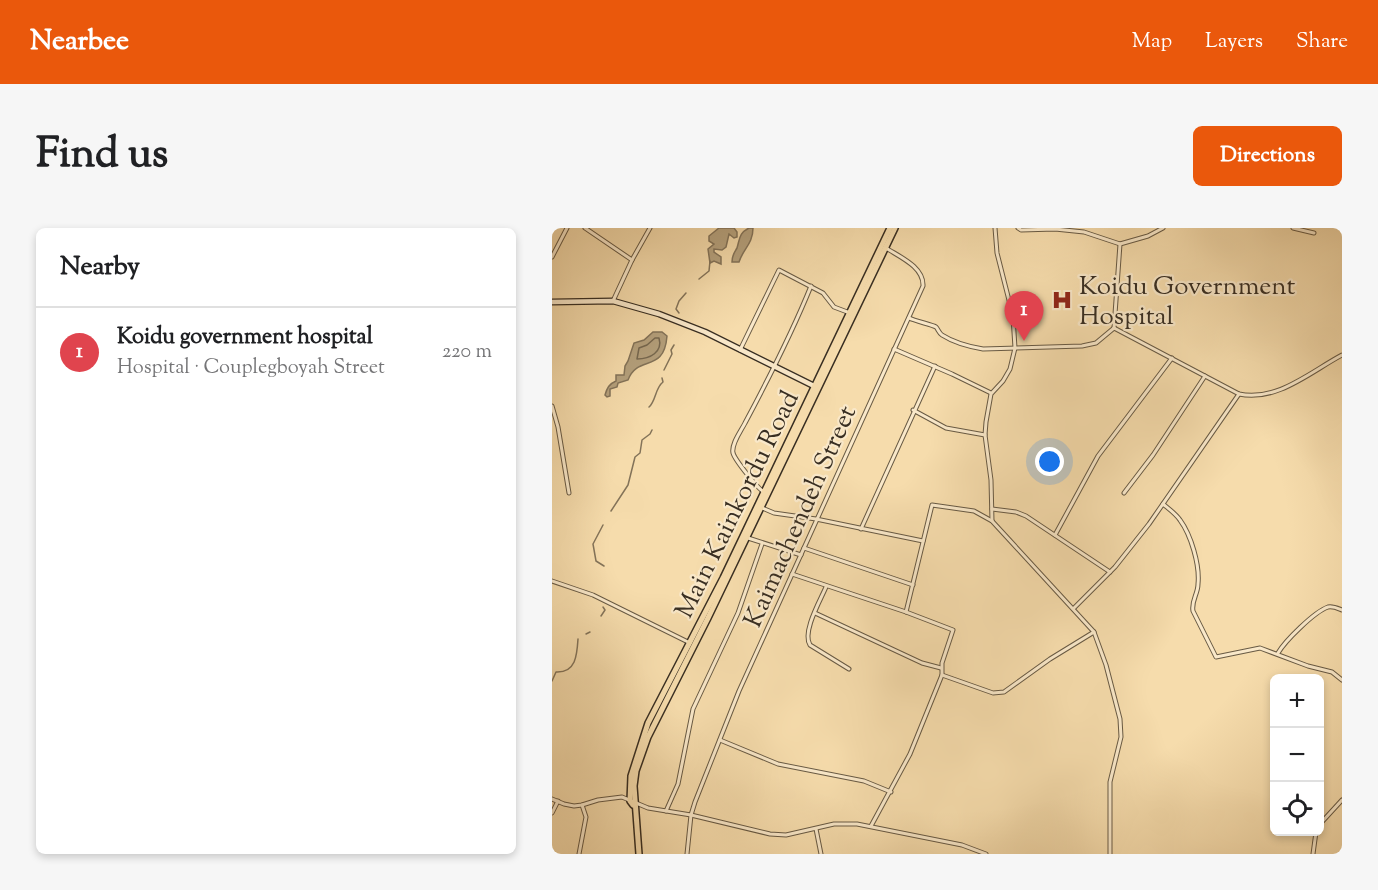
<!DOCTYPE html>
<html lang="en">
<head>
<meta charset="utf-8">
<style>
	body { margin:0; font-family:"Sorts Mill Goudy",serif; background:#f6f6f6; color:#202124 }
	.controls { position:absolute; right:18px; bottom:18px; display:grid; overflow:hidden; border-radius:9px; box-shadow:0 3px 9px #0003 }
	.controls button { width:54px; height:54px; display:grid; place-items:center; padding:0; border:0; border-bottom:2px solid #e0e0e0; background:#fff; color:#202124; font:30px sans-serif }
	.you { position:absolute; left:498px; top:234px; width:21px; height:21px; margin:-15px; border:4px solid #fff; border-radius:50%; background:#1a73e8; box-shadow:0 0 0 9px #1a73e833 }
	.badge { display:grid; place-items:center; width:39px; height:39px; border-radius:50%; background:#ea580c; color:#fff; font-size:20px; font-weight:700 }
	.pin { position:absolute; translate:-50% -50px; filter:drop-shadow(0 2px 3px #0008) }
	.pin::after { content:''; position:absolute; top:32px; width:21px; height:18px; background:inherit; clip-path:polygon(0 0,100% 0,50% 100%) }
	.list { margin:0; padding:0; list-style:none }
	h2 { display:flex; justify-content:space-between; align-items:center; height:78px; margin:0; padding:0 24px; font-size:26px }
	h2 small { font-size:20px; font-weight:400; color:#757577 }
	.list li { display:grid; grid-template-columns:39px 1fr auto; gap:18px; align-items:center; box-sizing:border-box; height:90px; padding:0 24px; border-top:2px solid #e0e0e0 }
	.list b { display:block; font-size:22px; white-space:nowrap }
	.list p { margin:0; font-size:20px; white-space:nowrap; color:#757577 }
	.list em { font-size:20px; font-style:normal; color:#757577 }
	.icon { flex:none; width:33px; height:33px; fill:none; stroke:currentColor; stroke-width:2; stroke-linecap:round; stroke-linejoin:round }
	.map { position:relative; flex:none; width:790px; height:626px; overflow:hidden; border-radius:9px }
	header { display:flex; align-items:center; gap:36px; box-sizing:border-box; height:84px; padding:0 30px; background:#ea580c; color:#fff }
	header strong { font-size:28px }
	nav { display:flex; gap:33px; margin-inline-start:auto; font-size:21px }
	.intro { display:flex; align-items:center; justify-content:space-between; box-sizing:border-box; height:144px; padding:0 36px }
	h1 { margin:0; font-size:42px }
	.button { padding:15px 27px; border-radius:9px; background:#ea580c; color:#fff; font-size:21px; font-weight:700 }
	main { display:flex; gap:36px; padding:0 36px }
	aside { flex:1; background:#fff; border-radius:9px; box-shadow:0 3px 9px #0003 }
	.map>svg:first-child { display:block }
	.water { fill:#b5a17d; stroke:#837359; stroke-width:1.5 }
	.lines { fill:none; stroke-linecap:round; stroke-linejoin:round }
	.shore { stroke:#766850; stroke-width:1.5 }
	.stream { stroke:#837359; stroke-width:1.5 }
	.street-casing { stroke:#685a44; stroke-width:5 }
	.secondary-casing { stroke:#382e22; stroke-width:7 }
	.primary-casing { stroke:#382e22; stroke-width:8 }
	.street { stroke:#f9e8c9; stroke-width:3 }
	.secondary { stroke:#f9e8c9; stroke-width:4.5 }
	.primary { stroke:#f6dcac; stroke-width:5 }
	.labels { text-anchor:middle; stroke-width:4.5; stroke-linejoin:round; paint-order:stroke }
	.poi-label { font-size:26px; fill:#382e22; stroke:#f9e8c9; text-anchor:start }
	.street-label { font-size:26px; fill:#382e22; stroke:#f9e8c9 }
</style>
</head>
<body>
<header>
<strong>Nearbee</strong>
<nav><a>Map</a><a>Layers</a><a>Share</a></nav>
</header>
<div class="intro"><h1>Find us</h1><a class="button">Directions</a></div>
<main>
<aside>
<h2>Nearby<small></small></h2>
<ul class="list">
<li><span class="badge" style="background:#e0444e">1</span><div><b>Koidu government hospital</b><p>Hospital · Couplegboyah Street</p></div><em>220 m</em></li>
</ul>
</aside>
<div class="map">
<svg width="790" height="626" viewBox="0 0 790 626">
	<rect width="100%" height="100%" fill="#f6dcac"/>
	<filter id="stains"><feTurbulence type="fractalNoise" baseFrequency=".00333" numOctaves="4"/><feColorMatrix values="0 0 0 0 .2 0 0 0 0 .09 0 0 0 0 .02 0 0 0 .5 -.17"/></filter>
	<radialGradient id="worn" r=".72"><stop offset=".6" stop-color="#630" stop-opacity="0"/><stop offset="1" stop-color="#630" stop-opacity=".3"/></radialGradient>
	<g class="water">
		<path d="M 167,0 L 182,0 L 185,4 L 185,9 L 182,10 L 177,6 L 174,19 L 170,22 L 162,21 L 162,24 L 169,29 L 169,36 L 162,33 L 158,35 L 156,21 L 162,16 L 157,13 L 157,8 Z"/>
		<path d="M 197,0 L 201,0 C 201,16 191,21 187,34 L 180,34 C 180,27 182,25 185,20 C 188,10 187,5 197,0 Z"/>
		<path d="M 101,104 L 110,104 L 115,108 C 112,146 86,126 76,152 L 66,155 L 65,159 L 58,161 L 58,168 L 55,169 L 53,167 C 55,160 57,156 64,153 L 64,147 L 72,147 L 73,138 L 76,133 L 82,115 L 92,112 Z"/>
	</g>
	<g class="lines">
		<path class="shore" d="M 103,110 L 107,110 C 111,124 98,131 85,131 L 87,120 L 95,117 Z"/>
		<g class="stream">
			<path d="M 147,51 L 157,43 L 158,33"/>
			<path d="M 127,85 L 124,81 L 127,73 L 134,65"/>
			<path d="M 112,142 L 120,126 L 119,122 L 122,117"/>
			<path d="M 97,179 C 104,173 103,160 111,154 L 110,150"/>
			<path d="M 59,283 L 76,257 L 83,229 L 88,225 L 90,212 L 98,206 L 100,202"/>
			<path d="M 51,297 L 41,316 L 44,333 L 52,338"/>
			<path d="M 49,388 L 53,382 L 51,379"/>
			<path d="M 34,406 L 38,404"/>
			<path d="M 0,453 L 4,444 C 24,445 25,427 26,411"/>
		</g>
		<g class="street-casing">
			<g id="street">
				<path d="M 33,0 L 80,32"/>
				<path d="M 466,0 L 469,2 L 503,1 L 532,4 L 568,16 L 596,8 L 611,0"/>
				<path d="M 741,0 L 762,5"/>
				<path d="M 0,29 L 15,0"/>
				<path d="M 61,73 L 80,32 L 98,0"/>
				<path d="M 357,90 C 363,93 381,97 384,99 C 386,101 387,105 390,107 C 401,114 419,119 431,121 L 530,118 L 544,115 L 562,100"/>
				<path d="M 562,100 L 687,166 C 725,174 758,144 790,127"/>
				<path d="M 562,100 L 568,16"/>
				<path d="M 342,121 L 400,146 L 439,165"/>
				<path d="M 188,122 L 227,42 L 271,65 L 282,79 L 298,85"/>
				<path d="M 0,178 L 6,199 L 17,265"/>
				<path d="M 361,182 L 394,200 L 433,207"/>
				<path d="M 212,264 C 206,261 183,232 181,225 C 179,216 189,203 193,195 C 217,150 240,105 259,58"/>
				<path d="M 572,265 L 601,227 L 653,148"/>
				<path d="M 611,276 C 617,281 624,286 628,292 C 639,307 648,337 646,356 C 646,366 639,373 641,383 L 664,429 L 708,420 L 756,438 L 780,444 L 790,452"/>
				<path d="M 208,279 L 222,285 L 264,291 L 371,313"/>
				<path d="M 440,281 L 464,284 L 474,288 L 558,344"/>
				<path d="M 440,293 L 439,252 L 433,207 L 434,194 L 439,166 L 451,153 L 458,141 L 463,120 L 461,88 L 445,25 L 443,0"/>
				<path d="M 309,301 L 383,138"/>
				<path d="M 503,307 L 546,228 L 620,130"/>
				<path d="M 196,310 L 249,327"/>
				<path d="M 252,320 L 361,357"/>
				<path d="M 240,346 L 354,384 L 401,402 L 390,435 L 390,447 L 358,526 L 319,598"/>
				<path d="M 0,353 L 41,367 L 138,415"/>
				<path d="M 274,359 C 268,373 250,404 258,417 L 297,441"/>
				<path d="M 522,380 L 563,339 L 597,296 L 687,166"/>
				<path d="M 354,384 L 380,277 L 422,283 L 440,293 L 542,404 L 554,437 L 568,491 L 569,509 L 558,554 L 558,626"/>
				<path d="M 263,385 L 370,435 L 389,440"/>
				<path d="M 726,425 C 733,413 762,384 776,379 C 781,378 785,380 790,382"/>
				<path d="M 390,447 L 441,465 L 452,464 L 498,431 L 542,404"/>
				<path d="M 168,512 L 226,536 L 312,553 L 339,564"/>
				<path d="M 0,571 L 12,576 L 22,578 L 30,577 L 46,572 L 70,569 L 96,580 L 139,587 L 218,606 L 234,607 L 282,596 L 305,596 L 410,617 L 434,626"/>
				<path d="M 114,583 L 126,556 L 141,481 L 186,385 L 210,316"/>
				<path d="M 0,585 L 6,573"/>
				<path d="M 768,596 L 790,572"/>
				<path d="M 264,601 L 269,626"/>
				<path d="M 27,626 L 34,589 L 30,577"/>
				<path d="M 135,626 L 139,587 L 143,574 L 187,463 L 371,58 C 372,39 348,29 334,20"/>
				<path d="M 761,626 L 764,604"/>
			</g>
		</g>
		<g class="secondary-casing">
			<path id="secondary" d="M 0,74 L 61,73 L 107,86 L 153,104 L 264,159"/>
		</g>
		<g class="primary-casing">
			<g id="primary">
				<path d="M 81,577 L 78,573 L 79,548 L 96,495 L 171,350 L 338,0"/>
				<path d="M 87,626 L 82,558 L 84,543 L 96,509 L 156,390 L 343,0"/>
			</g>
		</g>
		<use href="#street" class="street"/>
		<use href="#secondary" class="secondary"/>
		<use href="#primary" class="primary"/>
	</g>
	<defs>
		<g id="hospital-bare" transform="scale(1.62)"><path d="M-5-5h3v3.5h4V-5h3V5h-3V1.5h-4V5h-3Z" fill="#8f2418" stroke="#f9e8c9" stroke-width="2.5" paint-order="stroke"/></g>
	</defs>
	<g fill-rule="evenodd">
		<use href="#hospital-bare" x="510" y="72"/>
	</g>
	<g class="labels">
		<g class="poi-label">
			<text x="527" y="66">Koidu Government<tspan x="527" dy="30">Hospital</tspan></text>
		</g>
		<g class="street-label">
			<text transform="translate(184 276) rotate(-64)" y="9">Main Kainkordu Road</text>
			<text transform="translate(247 288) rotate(-66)" y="9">Kaimachendeh Street</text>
		</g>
	</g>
	<rect width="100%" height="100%" filter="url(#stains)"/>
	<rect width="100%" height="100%" fill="url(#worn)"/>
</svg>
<div class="controls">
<button>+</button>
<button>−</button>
<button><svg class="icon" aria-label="locate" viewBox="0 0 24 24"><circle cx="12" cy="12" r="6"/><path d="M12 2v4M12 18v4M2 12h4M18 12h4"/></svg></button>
</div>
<div class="you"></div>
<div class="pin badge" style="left:472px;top:113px;background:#e0444e">1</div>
</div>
</main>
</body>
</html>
